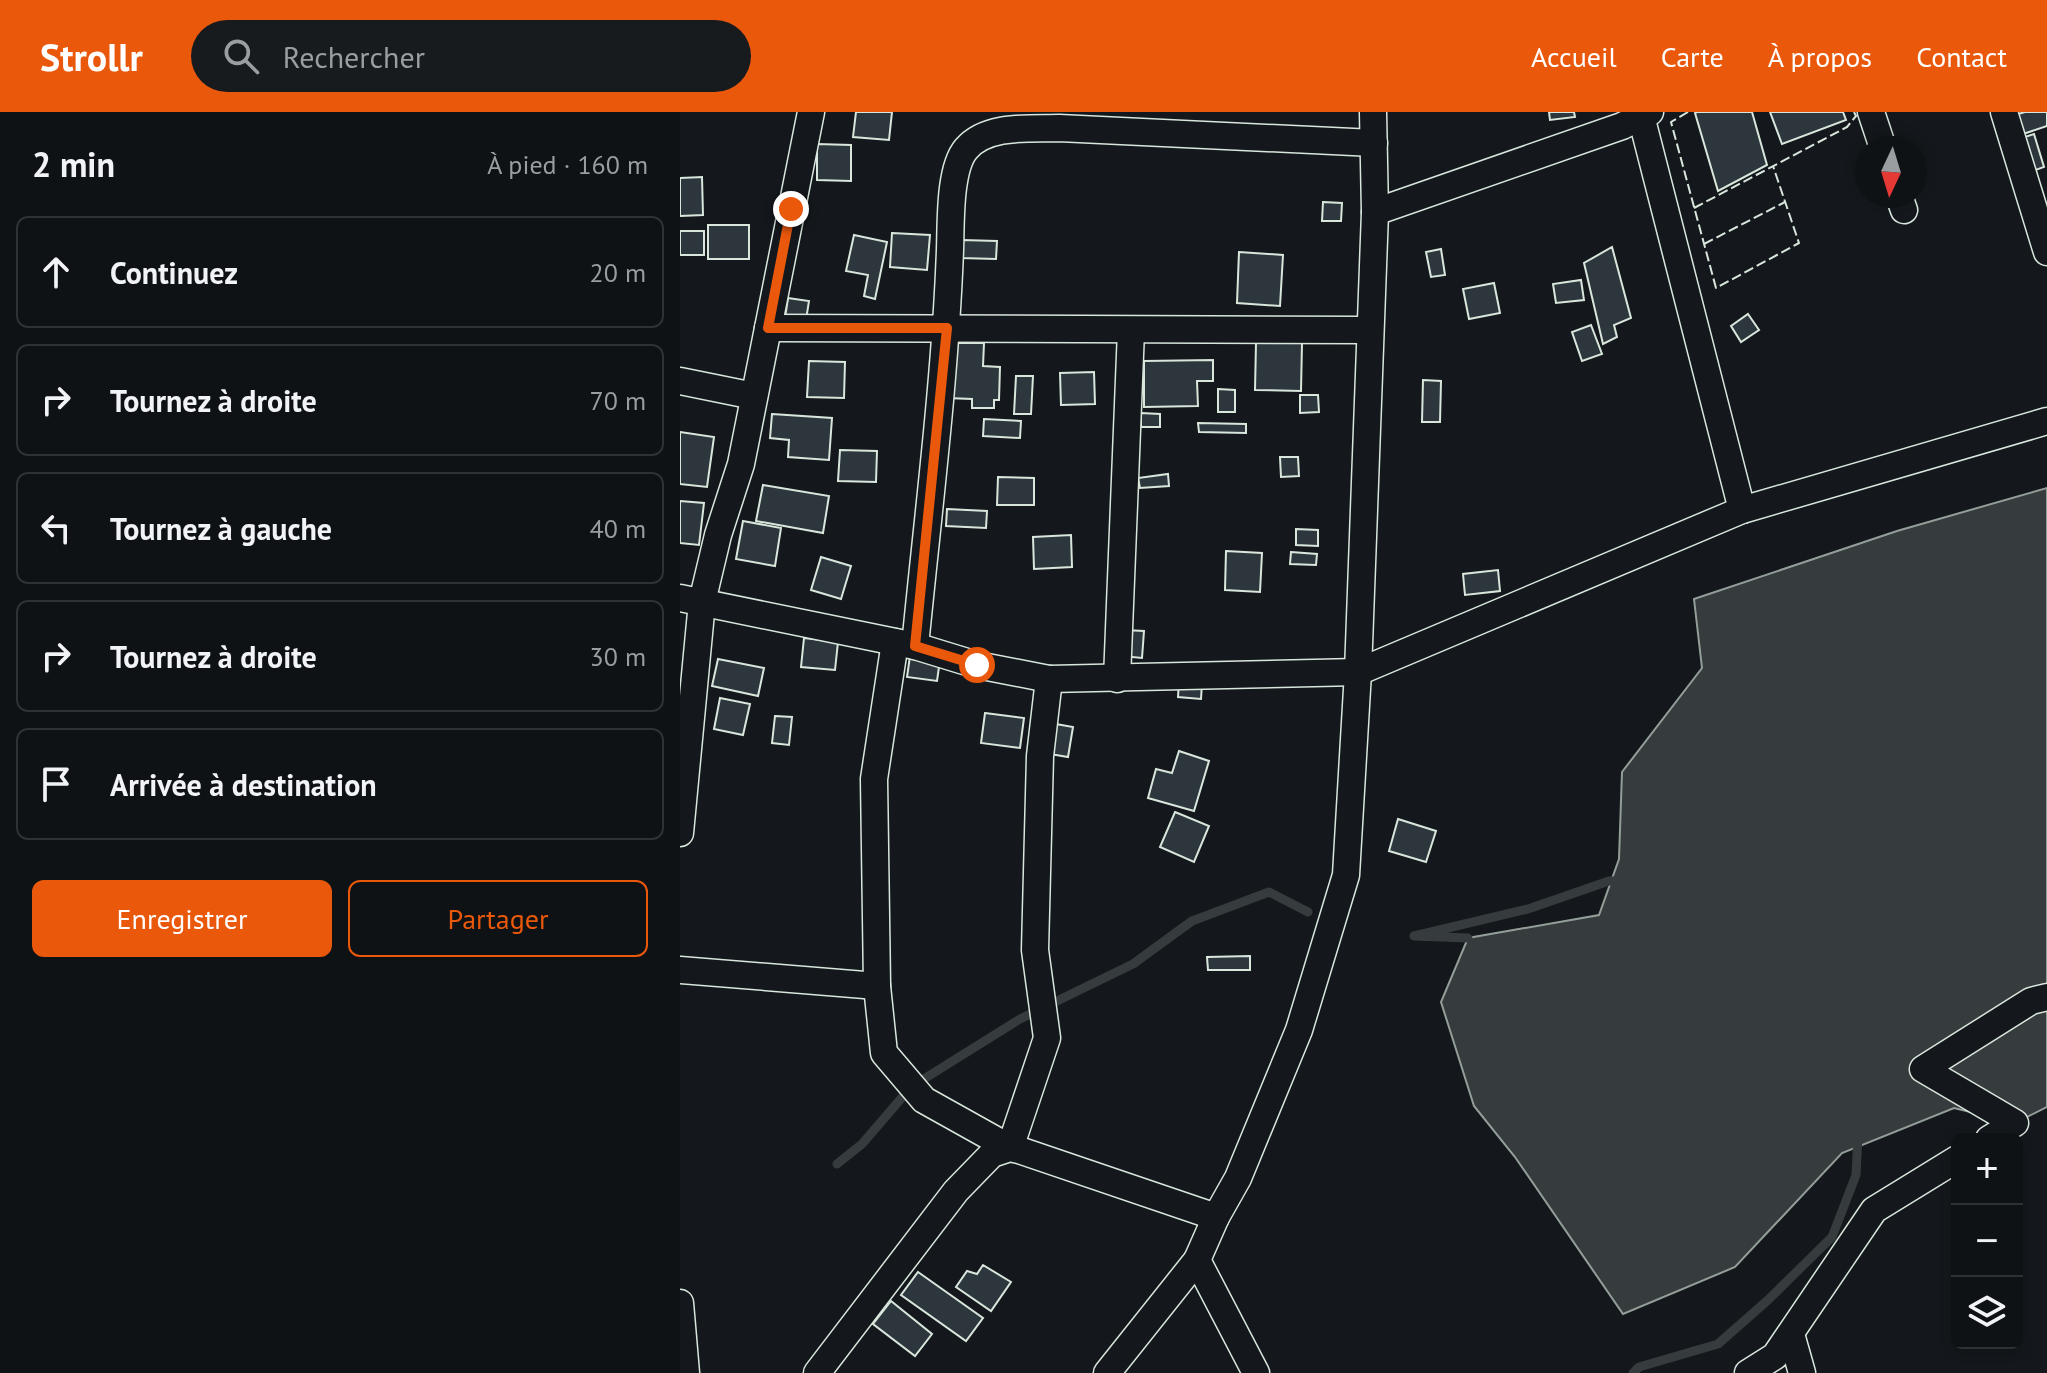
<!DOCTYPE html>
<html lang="fr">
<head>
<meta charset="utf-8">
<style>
	body { margin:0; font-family:"PT Sans",sans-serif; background:#181b1e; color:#f1f3f6 }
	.controls { position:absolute; right:24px; bottom:24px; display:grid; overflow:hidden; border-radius:12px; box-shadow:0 4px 12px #0003 }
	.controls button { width:72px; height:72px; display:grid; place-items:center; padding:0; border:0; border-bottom:2px solid #2f3234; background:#0f1215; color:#f1f3f6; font:40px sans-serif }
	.compass { position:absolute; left:1175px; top:24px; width:72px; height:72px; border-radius:50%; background:#0f1215; box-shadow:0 4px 12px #0003; rotate:184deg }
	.stop { position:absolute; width:24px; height:24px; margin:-18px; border:6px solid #ea580c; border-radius:50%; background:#fff }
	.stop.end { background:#ea580c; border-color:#fff; box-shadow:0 2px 8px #0008 }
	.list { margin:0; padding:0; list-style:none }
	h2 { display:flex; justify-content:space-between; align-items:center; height:104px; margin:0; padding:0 32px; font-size:34px }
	h2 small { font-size:26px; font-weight:400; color:#9b9ea0 }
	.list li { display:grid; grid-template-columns:52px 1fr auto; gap:24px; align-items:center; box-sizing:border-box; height:112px; margin:0 16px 16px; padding:0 16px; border:2px solid #2f3234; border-radius:12px }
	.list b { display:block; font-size:30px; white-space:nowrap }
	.list em { font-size:26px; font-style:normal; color:#9b9ea0 }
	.actions { display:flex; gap:16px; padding:24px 32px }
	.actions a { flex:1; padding:18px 0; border:2px solid #ea580c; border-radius:12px; text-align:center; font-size:28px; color:#ea580c }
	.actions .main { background:#ea580c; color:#fff }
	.icon { flex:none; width:44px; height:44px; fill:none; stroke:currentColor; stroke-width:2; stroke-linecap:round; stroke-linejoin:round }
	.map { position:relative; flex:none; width:1367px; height:1261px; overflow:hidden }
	header { display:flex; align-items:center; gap:48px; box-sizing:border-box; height:112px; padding:0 40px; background:#ea580c; color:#fff }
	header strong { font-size:38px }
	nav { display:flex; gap:44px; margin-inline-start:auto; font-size:28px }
	.search { width:560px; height:72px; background:#181b1e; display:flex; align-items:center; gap:20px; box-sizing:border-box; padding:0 28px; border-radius:44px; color:#9b9ea0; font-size:30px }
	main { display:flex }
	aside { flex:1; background:#0f1215 }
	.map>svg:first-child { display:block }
	.water { fill:#363b3e; stroke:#939e99; stroke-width:2 }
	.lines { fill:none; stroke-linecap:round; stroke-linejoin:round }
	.stream { stroke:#363b3e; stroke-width:9 }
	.building { fill:#2c363c; stroke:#d8e6dc; stroke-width:2 }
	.street-casing { stroke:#d8e6dc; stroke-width:29 }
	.street { stroke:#14181c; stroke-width:26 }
	.fence { stroke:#d8e6dc; stroke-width:2; stroke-dasharray:10 4; stroke-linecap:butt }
	.route { stroke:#ea580c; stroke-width:10 }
</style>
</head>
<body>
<header>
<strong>Strollr</strong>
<div class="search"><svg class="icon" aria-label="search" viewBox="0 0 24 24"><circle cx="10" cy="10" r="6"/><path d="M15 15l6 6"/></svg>Rechercher</div>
<nav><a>Accueil</a><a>Carte</a><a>À propos</a><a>Contact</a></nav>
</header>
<main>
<aside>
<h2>2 min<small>À pied · 160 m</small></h2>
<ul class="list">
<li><svg class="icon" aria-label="ahead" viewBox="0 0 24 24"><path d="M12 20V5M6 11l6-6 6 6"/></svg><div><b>Continuez</b></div><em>20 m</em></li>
<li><svg class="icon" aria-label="right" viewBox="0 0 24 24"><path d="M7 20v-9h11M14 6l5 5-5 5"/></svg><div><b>Tournez à droite</b></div><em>70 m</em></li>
<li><svg class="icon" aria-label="left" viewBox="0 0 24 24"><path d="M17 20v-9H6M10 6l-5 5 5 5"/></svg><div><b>Tournez à gauche</b></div><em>40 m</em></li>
<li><svg class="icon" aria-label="right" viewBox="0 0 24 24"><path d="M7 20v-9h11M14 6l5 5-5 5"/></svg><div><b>Tournez à droite</b></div><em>30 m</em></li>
<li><svg class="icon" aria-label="arrive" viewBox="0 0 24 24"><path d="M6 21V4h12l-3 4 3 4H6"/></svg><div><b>Arrivée à destination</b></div></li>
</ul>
<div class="actions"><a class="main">Enregistrer</a><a>Partager</a></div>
</aside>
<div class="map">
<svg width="1367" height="1261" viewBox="0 0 1367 1261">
	<rect width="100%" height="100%" fill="#14181c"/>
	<path class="water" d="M 1367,376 L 1367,995 L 1335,1011 L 1274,996 L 1162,1041 L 1055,1155 L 943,1202 L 835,1045 L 794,994 L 761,890 L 788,826 L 919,803 L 939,747 L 942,660 L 1022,556 L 1014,487 L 1217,419 Z"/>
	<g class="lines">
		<g class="stream">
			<path d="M 788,826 L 734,824 L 848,797 L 929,769 L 940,769"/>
			<path d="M 157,1052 L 182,1032 L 231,975 L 340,907 L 453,852 L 512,809 L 589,780 L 628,800"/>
			<path d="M 953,1261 L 959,1255 L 1038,1232 L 1088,1188 L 1152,1125 L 1176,1063 L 1178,1023"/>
		</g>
	</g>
	<g class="building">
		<path d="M 176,0 L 212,0 L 209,28 L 173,25 Z"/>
		<path d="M 869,0 L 894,0 L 895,5 L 870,8 Z"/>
		<path d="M 1017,0 L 1072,0 L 1087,53 L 1038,79 L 1015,1 Z"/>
		<path d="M 1090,0 L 1163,0 L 1166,8 L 1102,32 Z"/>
		<path d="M 1345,0 L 1367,0 L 1367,14 L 1337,24 L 1331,4 Z"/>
		<path d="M 1354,22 L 1364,55 L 1350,60 L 1339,27 Z"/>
		<path d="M 137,32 L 171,33 L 171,69 L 137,68 Z"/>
		<path d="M 22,65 L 23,103 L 0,104 L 0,66 Z"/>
		<path d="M 643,90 L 662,91 L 661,109 L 642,109 Z"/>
		<rect x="28" y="113" width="41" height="34"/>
		<rect x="0" y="119" width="24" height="24"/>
		<path d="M 212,121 L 250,123 L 247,158 L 210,155 Z"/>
		<path d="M 174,123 L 207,130 L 195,187 L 184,184 L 188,163 L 166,159 Z"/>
		<path d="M 282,128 L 317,129 L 316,147 L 281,146 Z"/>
		<path d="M 932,135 L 951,206 L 934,213 L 937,225 L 923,232 L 904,151 Z"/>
		<path d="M 761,137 L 765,163 L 751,165 L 746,140 Z"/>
		<path d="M 559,140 L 603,143 L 600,194 L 557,191 Z"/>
		<path d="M 901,168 L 904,188 L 876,191 L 873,172 Z"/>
		<path d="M 814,171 L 820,201 L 789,207 L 783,177 Z"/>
		<path d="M 108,186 L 129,189 L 126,208 L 105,206 Z"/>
		<path d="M 1068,202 L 1079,218 L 1061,230 L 1051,214 Z"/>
		<path d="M 911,213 L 922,242 L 902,249 L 892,220 Z"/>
		<path d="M 268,231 L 304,231 L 303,254 L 320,255 L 319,288 L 314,288 L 314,296 L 292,296 L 292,287 L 267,286 Z"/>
		<path d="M 576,231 L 622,231 L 621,279 L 575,278 Z"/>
		<path d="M 533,248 L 533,269 L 517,269 L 518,294 L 464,295 L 464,249 Z"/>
		<path d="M 129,249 L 165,250 L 164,286 L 127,285 Z"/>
		<path d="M 414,260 L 415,292 L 381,293 L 380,261 Z"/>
		<path d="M 336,264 L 353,264 L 351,302 L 334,302 Z"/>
		<path d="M 743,268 L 761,269 L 760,310 L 742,310 Z"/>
		<path d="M 538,277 L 555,278 L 555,300 L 538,300 Z"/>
		<path d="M 620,283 L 638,283 L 639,300 L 620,301 Z"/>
		<path d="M 461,301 L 480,302 L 480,315 L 461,315 Z"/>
		<path d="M 92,302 L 152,306 L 149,348 L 108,345 L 109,328 L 90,326 Z"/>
		<path d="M 304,307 L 341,309 L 340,326 L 303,324 Z"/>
		<path d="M 518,311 L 566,312 L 566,321 L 519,320 Z"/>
		<path d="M 0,320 L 34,325 L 27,375 L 0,372 Z"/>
		<path d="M 160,338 L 197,339 L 196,370 L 158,369 Z"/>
		<path d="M 600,345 L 618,345 L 619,364 L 601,365 Z"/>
		<path d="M 488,362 L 489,374 L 460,376 L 458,366 Z"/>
		<path d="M 318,365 L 354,366 L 354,393 L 317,393 Z"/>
		<path d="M 83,373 L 149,384 L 143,421 L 76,409 Z"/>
		<path d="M 0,389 L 24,391 L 19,433 L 0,431 Z"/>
		<path d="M 267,397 L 307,399 L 306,416 L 266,414 Z"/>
		<path d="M 63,409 L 101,416 L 95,454 L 56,447 Z"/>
		<path d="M 616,417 L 638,418 L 638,434 L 616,433 Z"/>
		<path d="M 391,423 L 392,455 L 354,457 L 353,425 Z"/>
		<path d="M 546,439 L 582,441 L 580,480 L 545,478 Z"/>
		<path d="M 611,440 L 637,442 L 636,453 L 610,452 Z"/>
		<path d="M 141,445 L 171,454 L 161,487 L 131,478 Z"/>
		<path d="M 818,458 L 820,479 L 785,483 L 783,462 Z"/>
		<path d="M 444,518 L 464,519 L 462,546 L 442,544 Z"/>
		<path d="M 124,526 L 158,530 L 155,558 L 121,555 Z"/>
		<path d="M 230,544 L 260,548 L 257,569 L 227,565 Z"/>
		<path d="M 38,547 L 84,556 L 78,584 L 32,574 Z"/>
		<path d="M 499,569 L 522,571 L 521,587 L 498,585 Z"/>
		<path d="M 40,586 L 70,592 L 63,623 L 34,617 Z"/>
		<path d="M 305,601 L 344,606 L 340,636 L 301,631 Z"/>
		<path d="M 95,604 L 112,605 L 109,633 L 92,631 Z"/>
		<path d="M 376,612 L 393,615 L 388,645 L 370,642 Z"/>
		<path d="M 499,639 L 529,649 L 514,699 L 468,686 L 476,657 L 492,661 Z"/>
		<path d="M 495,700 L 529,714 L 514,750 L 480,735 Z"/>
		<path d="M 718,707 L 756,719 L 746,750 L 709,739 Z"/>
		<path d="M 570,844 L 570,858 L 528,858 L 527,845 Z"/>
		<path d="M 303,1153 L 331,1170 L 311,1199 L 276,1175 L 287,1159 L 297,1162 Z"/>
		<path d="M 238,1160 L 303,1206 L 286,1229 L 221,1183 Z"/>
		<path d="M 211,1189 L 252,1222 L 235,1244 L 193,1212 Z"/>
	</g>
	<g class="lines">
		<g class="street-casing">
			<g id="street">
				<path d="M 960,0 L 1062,398"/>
				<path d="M 1191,0 L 1203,36"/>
				<path d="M 1324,0 L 1367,140"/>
				<path d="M 1219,84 L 1224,98"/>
				<path d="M 695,100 L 942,14 L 970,0"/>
				<path d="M 88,216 L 689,218"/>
				<path d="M 0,269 L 74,284"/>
				<path d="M 0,486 L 235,534 L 297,553 L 369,567 L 678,560 L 1062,398 L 1367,309"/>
				<path d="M 215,530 L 194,667 L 197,874 L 204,941 L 244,988 L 330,1036 L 367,926 L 355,838 L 360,644 L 369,567"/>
				<path d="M 235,534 C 248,402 265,270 270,138 C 271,112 269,57 286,37 C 307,12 351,17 379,16 L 694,31"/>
				<path d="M 437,567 L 451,218"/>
				<path d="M 0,721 L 22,490 L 38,423 L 61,352 L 131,0"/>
				<path d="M 0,858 L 197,874"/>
				<path d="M 1309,1027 L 1335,1011 L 1243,957 L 1351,889 L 1367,885"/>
				<path d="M 517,1148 L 576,1261"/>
				<path d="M 0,1191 L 6,1261"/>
				<path d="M 1111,1222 L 1122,1261"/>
				<path d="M 137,1261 L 276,1079 L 312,1042 L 330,1036 L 339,1038 L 536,1105"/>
				<path d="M 427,1261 L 517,1148 L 536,1105 L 558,1066 L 619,918 L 666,763 L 678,560 L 695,100 L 693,0"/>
				<path d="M 1068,1261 L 1095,1244 L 1194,1098 L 1277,1047"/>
			</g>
		</g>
		<use href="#street" class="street"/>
		<g class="fence">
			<path d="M 1008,0 L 991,10 L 1036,176 L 1119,131 L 1093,54"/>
			<path d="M 1014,96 L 1167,15 L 1176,4 L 1174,0"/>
			<path d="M 1024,132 L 1105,90"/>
		</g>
	</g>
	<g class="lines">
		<path class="route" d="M 111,97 L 88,216 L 267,216 L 235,534 L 297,553"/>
	</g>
</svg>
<div class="controls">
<button>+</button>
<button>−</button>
<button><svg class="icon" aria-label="layers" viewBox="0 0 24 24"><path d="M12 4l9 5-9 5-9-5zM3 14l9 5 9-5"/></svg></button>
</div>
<svg class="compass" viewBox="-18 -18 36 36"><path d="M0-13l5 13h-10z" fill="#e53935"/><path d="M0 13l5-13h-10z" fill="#9b9ea0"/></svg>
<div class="stop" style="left:297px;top:553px"></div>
<div class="stop end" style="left:111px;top:97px"></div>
</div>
</main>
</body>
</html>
